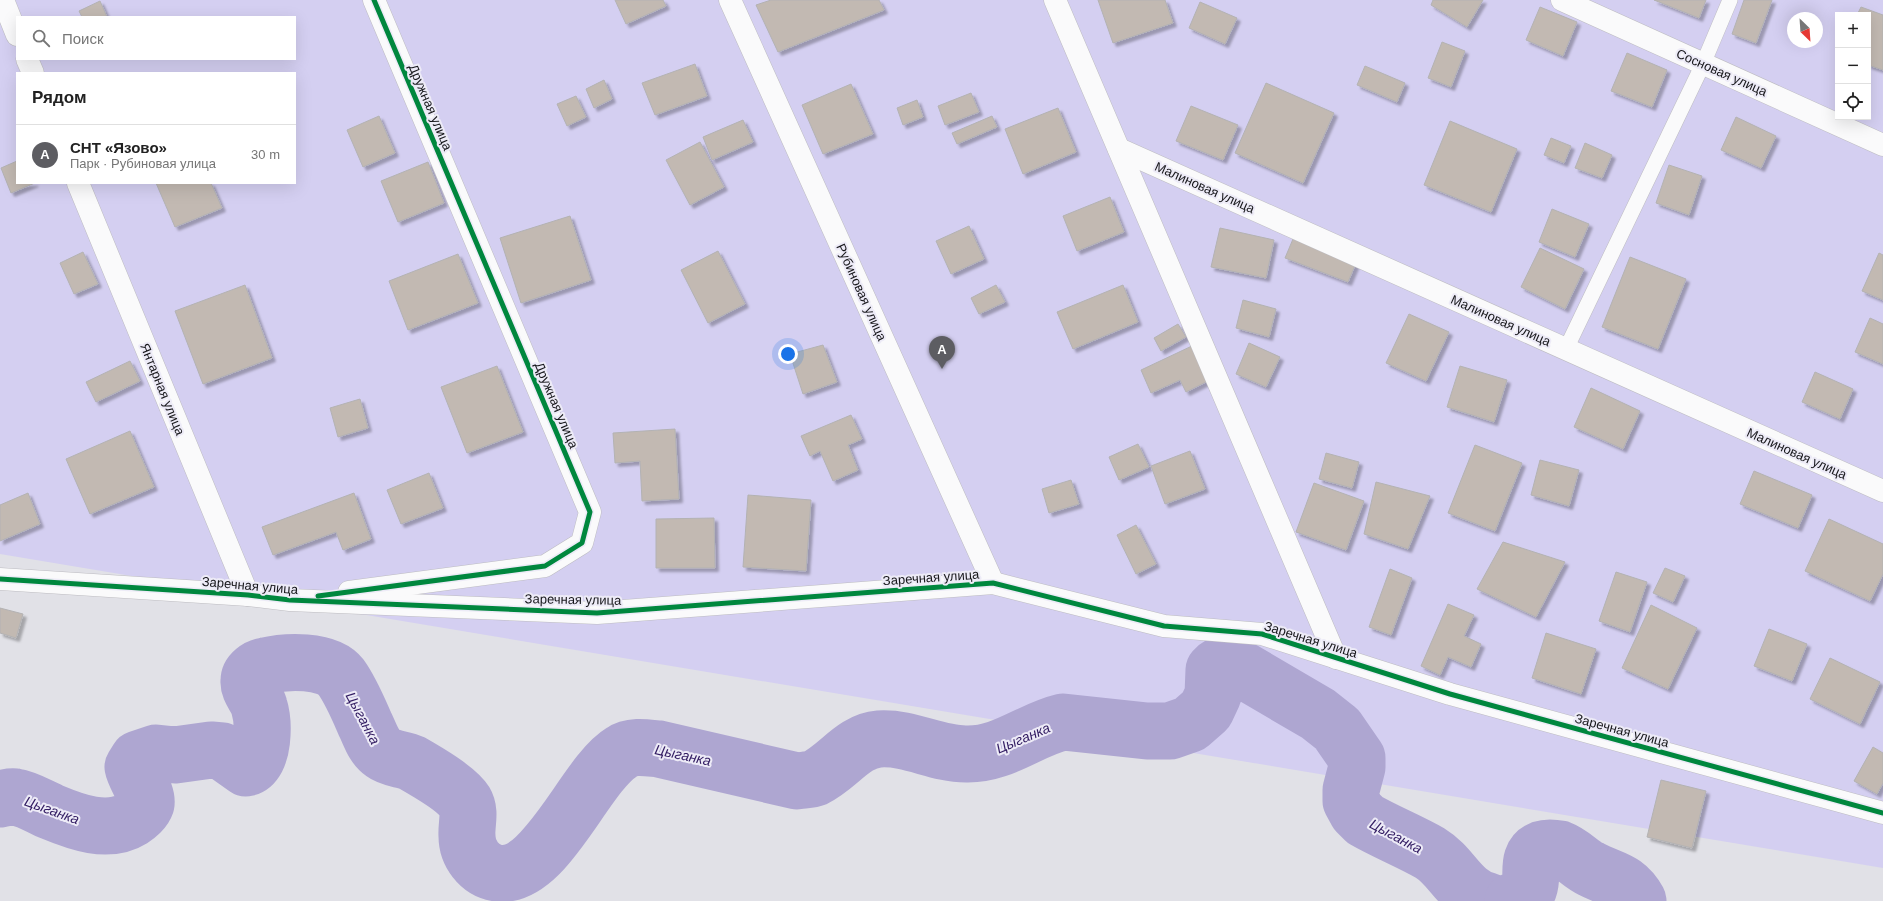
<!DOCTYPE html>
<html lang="ru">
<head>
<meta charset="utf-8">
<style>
	body { margin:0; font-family:Helvetica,sans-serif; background:#f2f2f2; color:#222 }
	.controls { position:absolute; right:12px; top:12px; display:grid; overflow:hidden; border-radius:0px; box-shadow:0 4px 16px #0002 }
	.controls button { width:36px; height:36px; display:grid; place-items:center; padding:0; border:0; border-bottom:1px solid #e0e0e0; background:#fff; color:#222; font:20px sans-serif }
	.compass { position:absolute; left:1787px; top:12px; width:36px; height:36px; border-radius:50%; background:#fff; box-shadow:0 4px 16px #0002; rotate:155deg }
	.you { position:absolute; left:788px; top:354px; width:14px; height:14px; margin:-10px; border:3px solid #fff; border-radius:50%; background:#1a73e8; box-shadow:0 0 0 6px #1a73e833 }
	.badge { display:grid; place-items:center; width:26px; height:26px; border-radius:50%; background:#5d5d62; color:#fff; font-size:13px; font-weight:700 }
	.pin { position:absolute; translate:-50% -33px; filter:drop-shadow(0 1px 2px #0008) }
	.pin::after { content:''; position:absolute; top:21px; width:14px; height:12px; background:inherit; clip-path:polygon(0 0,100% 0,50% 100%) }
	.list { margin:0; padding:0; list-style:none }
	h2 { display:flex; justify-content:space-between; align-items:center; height:52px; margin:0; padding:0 16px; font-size:17px }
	h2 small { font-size:13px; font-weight:400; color:#767676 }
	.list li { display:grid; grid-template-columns:26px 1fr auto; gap:12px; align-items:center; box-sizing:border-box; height:60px; padding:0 16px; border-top:1px solid #e0e0e0 }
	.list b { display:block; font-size:15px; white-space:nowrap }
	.list p { margin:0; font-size:13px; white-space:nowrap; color:#767676 }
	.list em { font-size:13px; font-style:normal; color:#767676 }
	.icon { flex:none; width:22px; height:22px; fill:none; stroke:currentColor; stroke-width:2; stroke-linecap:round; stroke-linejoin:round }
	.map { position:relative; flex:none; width:1883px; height:901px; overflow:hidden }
	.search { position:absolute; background:#fff; box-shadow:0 4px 16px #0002; left:16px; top:16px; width:280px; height:44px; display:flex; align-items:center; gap:10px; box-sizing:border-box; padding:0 14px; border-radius:0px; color:#767676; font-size:15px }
	.panel { position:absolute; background:#fff; box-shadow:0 4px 16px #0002; left:16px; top:72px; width:280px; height:112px; border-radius:0px }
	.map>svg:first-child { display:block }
	.green { fill:#d4cff1; fill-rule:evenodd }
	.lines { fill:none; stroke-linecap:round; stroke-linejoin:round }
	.river { stroke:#aea6d1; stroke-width:57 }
	.building { fill:#c2b9b2; stroke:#b3b2b3; filter:url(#shadow) }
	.lane-casing { stroke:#bdbcc1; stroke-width:16 }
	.street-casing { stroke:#bdbcc1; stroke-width:23 }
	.lane { stroke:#fafafb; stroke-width:15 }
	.street { stroke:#fafafb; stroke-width:22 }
	.cycleway-casing { stroke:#edebf7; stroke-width:8 }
	.cycleway { stroke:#00873e; stroke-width:5 }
	.labels { text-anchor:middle; stroke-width:4; stroke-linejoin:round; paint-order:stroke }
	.street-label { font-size:13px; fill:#16161a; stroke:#edebf7 }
	.water-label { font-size:14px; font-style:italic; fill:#321c62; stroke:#edebf7 }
</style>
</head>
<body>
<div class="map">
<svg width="1883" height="901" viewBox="0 0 1883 901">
	<defs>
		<filter id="shadow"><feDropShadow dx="3.5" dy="3.5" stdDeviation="1" flood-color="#0004"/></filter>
	</defs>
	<rect width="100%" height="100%" fill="#e1e1e7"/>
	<path class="green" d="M 0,0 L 1883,0 L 1883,868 L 0,554 ZM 1838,15 L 1868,15 L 1868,117 L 1838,117 ZM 17,17 L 295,17 L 295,59 L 17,59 ZM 1793,18 L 1817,18 L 1817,42 L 1793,42 ZM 17,73 L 295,73 L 295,183 L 17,183 Z"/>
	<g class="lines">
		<g class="river">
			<path d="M 0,799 C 5,798 11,796 15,797 C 28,799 40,807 52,812 C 76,822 108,834 132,819 C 137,816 144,810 146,804 C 148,793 135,778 133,767 L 138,759 L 156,753 L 175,755 L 211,750 L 222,751 L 246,768 C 265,763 264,722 259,706 C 257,698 248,689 249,681 C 249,673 258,667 265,666 C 286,661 327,659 341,677 C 351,691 358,708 365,724 C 370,734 373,746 383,753 C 391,759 403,759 412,763 C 426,771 457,789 465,802 C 471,812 466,825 467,836 C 467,853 479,870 497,873 C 546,881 584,775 622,752 C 632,745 648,748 659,749 L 797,781 C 803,780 810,780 815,778 C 838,767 853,741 879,739 C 910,737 936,754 966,754 C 1003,755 1029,730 1063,722 L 1147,731 L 1170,731 L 1190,724 L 1206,710 L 1213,695 L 1214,670 C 1221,662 1227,663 1236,666 L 1318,714 L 1337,729 L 1357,758 L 1357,767 L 1351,790 L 1351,801 L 1357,812 L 1365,820 C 1386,832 1409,841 1430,853 C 1453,867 1460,894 1488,901"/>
			<path d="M 1513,901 C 1520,898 1526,895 1529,888 C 1534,875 1525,856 1542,849 C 1548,847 1555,848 1560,849 C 1573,854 1580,864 1591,869 C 1612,880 1626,879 1638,901"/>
		</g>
	</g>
	<g class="building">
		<path d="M 615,0 L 663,0 L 666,6 L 626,24 Z"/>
		<path d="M 771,0 L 879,0 L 884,10 L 778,52 L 756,5 Z"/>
		<path d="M 1098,0 L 1165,0 L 1173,23 L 1113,43 Z"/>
		<path d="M 1433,0 L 1483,0 L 1467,27 L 1431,5 Z"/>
		<path d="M 1654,0 L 1706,0 L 1699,18 Z"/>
		<path d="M 1744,0 L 1772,0 L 1756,43 L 1732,34 Z"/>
		<path d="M 100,1 L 107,17 L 82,17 L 79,11 Z"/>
		<path d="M 1200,2 L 1237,18 L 1225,44 L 1189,28 Z"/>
		<path d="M 1540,7 L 1577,22 L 1563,56 L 1526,40 Z"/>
		<path d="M 1861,7 L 1883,15 L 1883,70 L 1868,65 L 1868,15 L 1857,15 Z"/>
		<path d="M 1442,42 L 1465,51 L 1451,87 L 1428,78 Z"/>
		<path d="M 1627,53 L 1667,70 L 1652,107 L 1611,91 Z"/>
		<path d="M 695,64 L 707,96 L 655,115 L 642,83 Z"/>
		<path d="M 1365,66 L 1405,83 L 1397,102 L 1357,85 Z"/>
		<path d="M 604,80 L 612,99 L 594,108 L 586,89 Z"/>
		<path d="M 1266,83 L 1334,113 L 1303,183 L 1235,153 Z"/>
		<path d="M 851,84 L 873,134 L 823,154 L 802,105 Z"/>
		<path d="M 971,93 L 979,112 L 945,125 L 938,106 Z"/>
		<path d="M 576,96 L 586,117 L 567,126 L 557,104 Z"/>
		<path d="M 917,100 L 923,117 L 903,125 L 897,108 Z"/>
		<path d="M 1191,106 L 1238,125 L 1223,160 L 1176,141 Z"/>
		<path d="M 1058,108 L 1076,152 L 1023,174 L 1005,129 Z"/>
		<path d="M 379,116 L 395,153 L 363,167 L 347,130 Z"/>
		<path d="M 992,116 L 997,127 L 957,144 L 952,133 Z"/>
		<path d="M 1736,117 L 1776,136 L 1761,168 L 1721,150 Z"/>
		<path d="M 743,120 L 753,142 L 712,160 L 703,137 Z"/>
		<path d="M 1450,121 L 1517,149 L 1491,212 L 1424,185 Z"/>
		<path d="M 1551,138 L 1571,146 L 1564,163 L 1544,155 Z"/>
		<path d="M 700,142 L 724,187 L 690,205 L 666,160 Z"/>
		<path d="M 1585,143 L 1612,155 L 1602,178 L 1575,168 Z"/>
		<path d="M 17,161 L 17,183 L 35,183 L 11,193 L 1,168 Z"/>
		<path d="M 428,162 L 444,203 L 398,222 L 381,181 Z"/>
		<path d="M 1669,165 L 1702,176 L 1689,215 L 1656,203 Z"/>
		<path d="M 156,183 L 211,183 L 222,208 L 175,227 Z"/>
		<path d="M 1110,197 L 1124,232 L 1077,251 L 1063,216 Z"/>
		<path d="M 1552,209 L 1589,224 L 1575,257 L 1539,242 Z"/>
		<path d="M 570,216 L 591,280 L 521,303 L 500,238 Z"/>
		<path d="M 969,226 L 984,259 L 951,274 L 936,241 Z"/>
		<path d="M 1220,228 L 1274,240 L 1266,278 L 1211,267 Z"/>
		<path d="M 1293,239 L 1356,263 L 1348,282 L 1285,258 Z"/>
		<path d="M 1540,248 L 1584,269 L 1565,309 L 1521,287 Z"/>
		<path d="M 718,251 L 745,304 L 708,323 L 681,270 Z"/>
		<path d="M 83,252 L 98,284 L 74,294 L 60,263 Z"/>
		<path d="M 1879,253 L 1883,255 L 1883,300 L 1862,291 Z"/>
		<path d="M 458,254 L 478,303 L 408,330 L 389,281 Z"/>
		<path d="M 1630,257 L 1686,279 L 1658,349 L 1602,327 Z"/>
		<path d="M 245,285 L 272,358 L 203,384 L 175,311 Z"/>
		<path d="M 996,285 L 1005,302 L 979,314 L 971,298 Z"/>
		<path d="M 1123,285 L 1138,322 L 1073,349 L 1057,312 Z"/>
		<path d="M 1243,300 L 1276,309 L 1269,337 L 1236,328 Z"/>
		<path d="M 1409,314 L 1449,332 L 1426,381 L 1386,363 Z"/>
		<path d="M 1870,318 L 1883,324 L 1883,364 L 1855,352 Z"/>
		<path d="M 1178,324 L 1186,337 L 1161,351 L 1154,338 Z"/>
		<path d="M 1249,343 L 1280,357 L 1266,387 L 1236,374 Z"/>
		<path d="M 823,345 L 837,382 L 803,394 L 790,354 Z"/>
		<path d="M 1194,345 L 1210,380 L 1186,392 L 1180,380 L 1151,393 L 1141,370 Z"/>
		<path d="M 130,361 L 140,381 L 96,402 L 86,382 Z"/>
		<path d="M 497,366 L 523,432 L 467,453 L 441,387 Z"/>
		<path d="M 1460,366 L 1507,380 L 1494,422 L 1447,407 Z"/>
		<path d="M 1815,372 L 1853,389 L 1840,419 L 1802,402 Z"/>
		<path d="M 1591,388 L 1640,411 L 1623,449 L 1574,427 Z"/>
		<path d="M 360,399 L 368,428 L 338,437 L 330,408 Z"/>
		<path d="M 851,415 L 862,439 L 848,445 L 858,470 L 833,481 L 820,451 L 810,456 L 801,436 Z"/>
		<path d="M 675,429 L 679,499 L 642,501 L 640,461 L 615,463 L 613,433 Z"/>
		<path d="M 130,431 L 154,487 L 90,514 L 66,459 Z"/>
		<path d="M 1138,444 L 1149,467 L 1119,480 L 1109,457 Z"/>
		<path d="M 1475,445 L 1522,463 L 1495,531 L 1448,513 Z"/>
		<path d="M 1190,451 L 1205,489 L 1165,504 L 1151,466 Z"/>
		<path d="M 1326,453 L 1359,462 L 1352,488 L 1319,479 Z"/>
		<path d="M 1540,460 L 1579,470 L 1569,506 L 1531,495 Z"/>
		<path d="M 1754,471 L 1812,495 L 1798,528 L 1740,504 Z"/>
		<path d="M 429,473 L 443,508 L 401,524 L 387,490 Z"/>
		<path d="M 1071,480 L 1079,504 L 1049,513 L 1042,489 Z"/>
		<path d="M 1376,482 L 1430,496 L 1408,549 L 1364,534 Z"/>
		<path d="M 1314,483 L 1364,501 L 1346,550 L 1296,532 Z"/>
		<path d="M 28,493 L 40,524 L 0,541 L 0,505 Z"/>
		<path d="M 354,493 L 371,539 L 343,550 L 336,532 L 273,555 L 262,527 Z"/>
		<path d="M 748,495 L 811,500 L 806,571 L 743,567 Z"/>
		<path d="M 714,518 L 715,568 L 656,568 L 656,519 Z"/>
		<path d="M 1829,519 L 1883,544 L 1883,574 L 1870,601 L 1805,571 Z"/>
		<path d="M 1136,525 L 1156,564 L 1136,574 L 1117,535 Z"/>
		<path d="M 1503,542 L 1565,562 L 1536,617 L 1477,589 Z"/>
		<path d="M 1665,568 L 1685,576 L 1673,602 L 1653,593 Z"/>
		<path d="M 1390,569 L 1412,578 L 1391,635 L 1369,627 Z"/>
		<path d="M 1616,572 L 1647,582 L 1630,632 L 1599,621 Z"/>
		<path d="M 1448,604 L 1474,615 L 1464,636 L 1481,644 L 1471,667 L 1448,657 L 1440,675 L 1421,666 Z"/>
		<path d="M 1651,605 L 1697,628 L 1668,689 L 1622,668 Z"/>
		<path d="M 0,608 L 23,614 L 16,638 L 0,633 Z"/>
		<path d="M 1769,629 L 1807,644 L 1792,681 L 1754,666 Z"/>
		<path d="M 1546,633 L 1596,649 L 1581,694 L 1532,678 Z"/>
		<path d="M 1830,658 L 1880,682 L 1860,724 L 1810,699 Z"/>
		<path d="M 1873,747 L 1883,753 L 1883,783 L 1877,794 L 1854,781 Z"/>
		<path d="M 1661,780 L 1706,791 L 1692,848 L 1647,837 Z"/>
	</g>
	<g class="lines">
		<g class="lane-casing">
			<path id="lane" d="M 1566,349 L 1703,64 L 1730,0"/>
		</g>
		<g class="street-casing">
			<g id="street">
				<path d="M 3,0 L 17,35"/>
				<path d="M 730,0 L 993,583"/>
				<path d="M 1055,0 L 1336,658"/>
				<path d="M 1562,0 L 1883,145"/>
				<path d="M 27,59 L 33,73"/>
				<path d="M 1119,149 L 1883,491"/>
				<path d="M 78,183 L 248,595"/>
				<path d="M 0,579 L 248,595 L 290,600 L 597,613 L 993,583 L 1164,626 L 1262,634 L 1450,694 L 1883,813"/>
				<path d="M 349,592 L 545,566 L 582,543 L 590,512 L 374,0"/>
			</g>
		</g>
		<use href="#lane" class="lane"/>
		<use href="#street" class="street"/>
		<g class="cycleway-casing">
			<g id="cycleway">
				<path d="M 0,579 L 248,595 L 290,600 L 597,613 L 993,583 L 1164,626 L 1262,634 L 1450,694 L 1883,813"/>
				<path d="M 318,596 L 545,566 L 582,543 L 590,512 L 374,0"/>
			</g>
		</g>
		<use href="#cycleway" class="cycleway"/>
	</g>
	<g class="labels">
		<g class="street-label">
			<text transform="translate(1722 72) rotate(24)" y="5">Сосновая улица</text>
			<text transform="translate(431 107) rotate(67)" y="5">Дружная улица</text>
			<text transform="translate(1205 187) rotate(24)" y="5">Малиновая улица</text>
			<text transform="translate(862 292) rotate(66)" y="5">Рубиновая улица</text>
			<text transform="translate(1501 320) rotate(24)" y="5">Малиновая улица</text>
			<text transform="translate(163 389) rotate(68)" y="5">Янтарная улица</text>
			<text transform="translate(557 405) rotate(67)" y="5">Дружная улица</text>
			<text transform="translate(1797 453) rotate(24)" y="5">Малиновая улица</text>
			<text transform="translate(931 577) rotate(-4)" y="5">Заречная улица</text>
			<text transform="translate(250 585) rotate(5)" y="5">Заречная улица</text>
			<text transform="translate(573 599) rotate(1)" y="5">Заречная улица</text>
			<text transform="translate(1311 639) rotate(17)" y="5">Заречная улица</text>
			<text transform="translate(1622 730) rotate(15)" y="5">Заречная улица</text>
		</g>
		<g class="water-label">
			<text transform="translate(363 718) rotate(62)" y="5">Цыганка</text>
			<text transform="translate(1023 738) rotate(-23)" y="5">Цыганка</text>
			<text transform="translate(683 755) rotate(12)" y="5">Цыганка</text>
			<text transform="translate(52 810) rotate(20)" y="5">Цыганка</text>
			<text transform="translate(1396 836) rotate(28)" y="5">Цыганка</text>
		</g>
	</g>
</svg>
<div class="controls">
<button>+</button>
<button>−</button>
<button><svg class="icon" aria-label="locate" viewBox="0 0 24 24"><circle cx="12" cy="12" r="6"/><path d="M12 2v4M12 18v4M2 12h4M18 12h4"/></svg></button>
</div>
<svg class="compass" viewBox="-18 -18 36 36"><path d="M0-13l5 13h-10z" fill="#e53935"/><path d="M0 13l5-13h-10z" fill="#767676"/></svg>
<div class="you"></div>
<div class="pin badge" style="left:942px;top:369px">A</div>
<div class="search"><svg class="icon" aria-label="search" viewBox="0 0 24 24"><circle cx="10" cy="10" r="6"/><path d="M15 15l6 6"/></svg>Поиск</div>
<section class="panel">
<h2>Рядом<small></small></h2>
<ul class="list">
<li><span class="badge">A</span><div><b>СНТ «Язово»</b><p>Парк · Рубиновая улица</p></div><em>30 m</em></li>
</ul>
</section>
</div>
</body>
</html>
